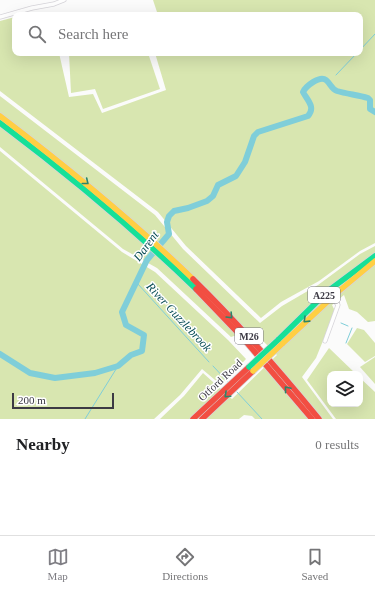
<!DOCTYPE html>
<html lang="en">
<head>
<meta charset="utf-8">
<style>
	body { margin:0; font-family:Georgia,serif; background:#f6f6f6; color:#202124 }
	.controls { position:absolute; right:12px; bottom:12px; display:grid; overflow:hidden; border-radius:8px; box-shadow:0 4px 16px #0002 }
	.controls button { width:36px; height:36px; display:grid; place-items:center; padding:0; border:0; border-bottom:1px solid #e0e0e0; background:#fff; color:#202124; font:20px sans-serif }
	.scale { position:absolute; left:12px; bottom:10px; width:102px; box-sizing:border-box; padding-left:4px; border:2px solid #3c3a44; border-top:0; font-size:11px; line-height:14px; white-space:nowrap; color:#3c3a44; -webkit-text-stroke:3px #fff; paint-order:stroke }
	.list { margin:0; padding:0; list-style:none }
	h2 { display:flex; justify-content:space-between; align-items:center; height:52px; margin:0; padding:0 16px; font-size:17px }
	h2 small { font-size:13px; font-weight:400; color:#757577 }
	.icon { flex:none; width:22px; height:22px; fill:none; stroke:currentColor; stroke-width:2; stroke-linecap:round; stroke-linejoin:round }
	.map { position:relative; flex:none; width:375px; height:419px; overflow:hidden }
	.search { position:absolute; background:#fff; box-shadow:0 4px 16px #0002; left:12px; right:12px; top:12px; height:44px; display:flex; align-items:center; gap:10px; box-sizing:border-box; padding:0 14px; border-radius:8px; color:#757577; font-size:15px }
	.sheet { height:116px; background:#fff }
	nav { display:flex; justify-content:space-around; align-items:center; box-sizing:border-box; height:56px; border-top:1px solid #e0e0e0; background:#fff; font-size:11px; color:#757577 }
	nav a { display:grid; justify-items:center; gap:2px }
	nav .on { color:#7f7e84 }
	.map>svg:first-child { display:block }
	.green { fill:#d8e6b0 }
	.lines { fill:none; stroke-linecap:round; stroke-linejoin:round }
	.stream { stroke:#7fced9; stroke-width:1 }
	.river { stroke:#7fced9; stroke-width:6 }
	.street-casing { stroke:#d6d4d9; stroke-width:5 }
	.fast-casing { stroke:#d6d4d9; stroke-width:7 }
	.slow-casing { stroke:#d6d4d9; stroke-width:7 }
	.jam-casing { stroke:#d6d4d9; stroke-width:7 }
	.street { stroke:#fefefe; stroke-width:3.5 }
	.fast { stroke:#16e098; stroke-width:5.5 }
	.slow { stroke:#ffcf43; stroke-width:5.5 }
	.jam { stroke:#f24e42; stroke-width:5.5 }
	.fast-bridge-casing { stroke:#d6d4d9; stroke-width:7; stroke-linecap:butt }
	.slow-bridge-casing { stroke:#d6d4d9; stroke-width:7; stroke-linecap:butt }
	.fast-bridge { stroke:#16e098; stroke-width:5.5 }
	.slow-bridge { stroke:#ffcf43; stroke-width:5.5 }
	.oneway { stroke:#2b856a }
	.labels { text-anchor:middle; stroke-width:3; stroke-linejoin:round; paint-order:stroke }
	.shield { fill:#fff; stroke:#76757c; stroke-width:1 }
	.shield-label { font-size:10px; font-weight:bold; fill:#3c3a44 }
	.street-label { font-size:11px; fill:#3c3a44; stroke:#fff }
	.water-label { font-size:12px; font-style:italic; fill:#064b54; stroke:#fff }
</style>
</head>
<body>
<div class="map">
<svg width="375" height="419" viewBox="0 0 375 419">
	<rect width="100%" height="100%" fill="#fbfbfb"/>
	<g class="green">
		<path d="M 153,0 L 375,0 L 375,243 L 360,251 L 319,281 L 281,302 L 261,318 L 186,246 L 158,212 L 0,91 L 0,21 L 15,17 L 15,53 L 59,53 L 69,97 L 93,94 L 102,113 L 166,90 L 155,53 L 360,53 L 360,15 L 158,15 Z"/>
		<path d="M 69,53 L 148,53 L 160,89 L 103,109 L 95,89 L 71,93 Z"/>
		<path d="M 0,96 L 155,215 L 183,249 L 260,323 L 282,306 L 318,285 L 360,254 L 375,246 L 375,321 L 368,322 L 357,312 L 349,309 L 344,295 L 332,305 L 335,311 L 316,358 L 302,377 L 333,419 L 255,419 L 252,416 L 244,415 L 239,419 L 160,419 L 184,396 L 203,373 L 232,399 L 277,355 L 252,330 L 231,337 L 157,268 L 123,249 L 0,147 Z"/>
		<path d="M 0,151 L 122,252 L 155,272 L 228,340 L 246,359 L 221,385 L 202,369 L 180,395 L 154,419 L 0,419 Z"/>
		<path d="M 357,328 L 364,330 L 375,343 L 375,356 L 365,362 L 347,344 Z"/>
		<path d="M 329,348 L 356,374 L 330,374 L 330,404 L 360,404 L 360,378 L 375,392 L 375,419 L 336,419 L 307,380 Z"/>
		<path d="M 375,357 L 375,384 L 360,367 Z"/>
	</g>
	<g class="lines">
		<g class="stream">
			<path d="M 360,50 L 375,34"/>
			<path d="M 336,75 L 357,53"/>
			<path d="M 137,283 L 209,362"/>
			<path d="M 341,323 L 348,326"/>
			<path d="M 346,343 L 352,328"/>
			<path d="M 213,366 L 227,381"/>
			<path d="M 237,392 L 262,419"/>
			<path d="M 85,419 L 118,366"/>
		</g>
		<path class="river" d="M 0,354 L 30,373 L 55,378 L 95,373 L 118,366 L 131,355 L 142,351 L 144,335 L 126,325 L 122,312 L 147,260 L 169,234 L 167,222 L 169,216 L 174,211 L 188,208 L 207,201 L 213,196 L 218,185 L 236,176 L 245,162 L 254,136 L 258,132 L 308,116 C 316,107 307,100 303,92 C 306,86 320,75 326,80 C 331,84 331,89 337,91 C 347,94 358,95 368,98 L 370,100 L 370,109 L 375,112"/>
		<g class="street-casing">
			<g id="street">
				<path d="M 0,17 L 32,8 L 54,4 L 64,0"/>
				<path d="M 325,341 L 338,305 L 328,291"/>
			</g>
		</g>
		<g class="fast-casing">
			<g id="fast">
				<path d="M 0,123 C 69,175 134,229 196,289"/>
				<path d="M 278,340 L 328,291 L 375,256"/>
			</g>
		</g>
		<g class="slow-casing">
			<g id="slow">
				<path d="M 0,116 C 67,167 132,220 193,279"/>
				<path d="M 282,344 L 339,291 L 375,261"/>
			</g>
		</g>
		<g class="jam-casing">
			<g id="jam">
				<path d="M 193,279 C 238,323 279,370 319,419"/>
				<path d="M 196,289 L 242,337 L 312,419"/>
				<path d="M 193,419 L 249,367"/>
				<path d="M 202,419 L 253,371"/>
			</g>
		</g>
		<use href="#street" class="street"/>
		<use href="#fast" class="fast"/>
		<use href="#slow" class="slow"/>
		<use href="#jam" class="jam"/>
		<g class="fast-bridge-casing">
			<path id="fast-bridge" d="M 249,367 L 278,340"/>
		</g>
		<g class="slow-bridge-casing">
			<path id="slow-bridge" d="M 253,371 L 282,344"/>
		</g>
		<use href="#fast-bridge" class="fast-bridge"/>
		<use href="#slow-bridge" class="slow-bridge"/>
	</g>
	<defs><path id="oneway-chevron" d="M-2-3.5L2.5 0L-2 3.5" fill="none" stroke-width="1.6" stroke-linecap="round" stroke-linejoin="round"/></defs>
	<g class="oneway">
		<use href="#oneway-chevron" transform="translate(86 182) rotate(39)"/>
		<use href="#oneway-chevron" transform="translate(230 316) rotate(46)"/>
		<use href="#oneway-chevron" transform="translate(306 320) rotate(136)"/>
		<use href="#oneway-chevron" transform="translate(287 389) rotate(-130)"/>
		<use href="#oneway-chevron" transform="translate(227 395) rotate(137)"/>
	</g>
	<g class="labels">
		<g class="shield">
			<rect x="308" y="287" width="32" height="16" rx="3"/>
			<rect x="235" y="328" width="28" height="16" rx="3"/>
		</g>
		<g class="shield-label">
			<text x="324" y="299">A225</text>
			<text x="249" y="340">M26</text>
		</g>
		<g class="street-label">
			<text transform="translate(220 380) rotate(-43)" y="4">Otford Road</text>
		</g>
		<g class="water-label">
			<text transform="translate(146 246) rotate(-54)" y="4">Darent</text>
			<text transform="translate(179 317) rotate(47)" y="4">River Guzzlebrook</text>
		</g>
	</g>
</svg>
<div class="controls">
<button><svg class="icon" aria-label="layers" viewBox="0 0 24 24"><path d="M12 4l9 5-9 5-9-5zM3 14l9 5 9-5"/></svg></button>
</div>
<div class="scale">200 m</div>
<div class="search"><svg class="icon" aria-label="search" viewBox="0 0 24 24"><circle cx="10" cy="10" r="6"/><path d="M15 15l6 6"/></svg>Search here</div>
</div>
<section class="sheet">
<h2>Nearby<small>0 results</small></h2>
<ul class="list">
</ul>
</section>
<nav>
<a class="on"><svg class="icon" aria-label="map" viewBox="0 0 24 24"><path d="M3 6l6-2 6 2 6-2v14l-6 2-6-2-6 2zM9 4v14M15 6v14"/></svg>Map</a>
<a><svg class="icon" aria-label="directions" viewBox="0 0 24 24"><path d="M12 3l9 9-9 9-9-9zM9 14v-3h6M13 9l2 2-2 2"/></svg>Directions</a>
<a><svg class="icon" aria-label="saved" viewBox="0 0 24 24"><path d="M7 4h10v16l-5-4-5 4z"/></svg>Saved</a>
</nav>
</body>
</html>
